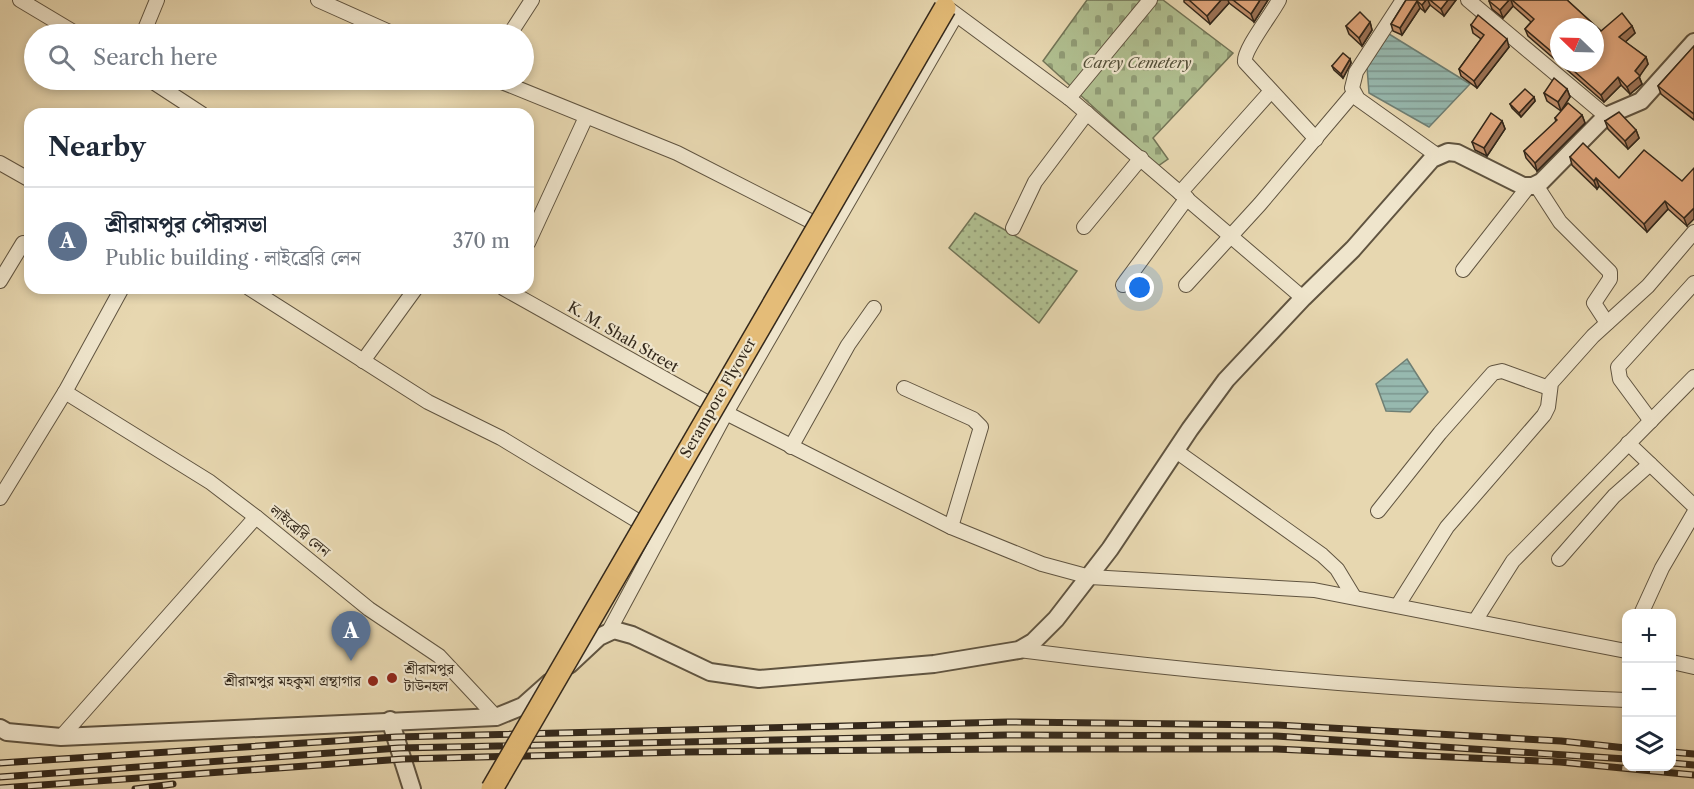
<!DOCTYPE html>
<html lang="en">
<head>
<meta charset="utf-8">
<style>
	body { margin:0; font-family:"Libre Caslon Text","Noto Serif Bengali",serif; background:#f6f6f7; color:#1f2937 }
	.controls { position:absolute; right:18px; bottom:18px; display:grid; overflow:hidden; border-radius:12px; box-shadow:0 3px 9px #0003 }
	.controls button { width:54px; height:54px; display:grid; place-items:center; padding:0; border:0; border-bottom:2px solid #e0e1e3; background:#fff; color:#1f2937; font:30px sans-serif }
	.compass { position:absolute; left:1550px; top:18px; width:54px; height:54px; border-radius:50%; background:#fff; box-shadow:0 3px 9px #0003; rotate:293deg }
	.you { position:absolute; left:1140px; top:288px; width:21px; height:21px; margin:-15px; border:4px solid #fff; border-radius:50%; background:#1a73e8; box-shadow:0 0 0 9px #1a73e833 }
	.badge { display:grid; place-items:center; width:39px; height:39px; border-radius:50%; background:#111827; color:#fff; font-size:20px; font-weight:700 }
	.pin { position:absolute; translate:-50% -50px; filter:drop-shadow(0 2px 3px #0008) }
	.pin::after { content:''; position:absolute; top:32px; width:21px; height:18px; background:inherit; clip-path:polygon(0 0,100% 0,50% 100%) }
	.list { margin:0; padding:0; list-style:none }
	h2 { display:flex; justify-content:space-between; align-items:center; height:78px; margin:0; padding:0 24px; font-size:26px }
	h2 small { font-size:20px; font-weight:400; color:#747a83 }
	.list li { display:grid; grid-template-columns:39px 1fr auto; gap:18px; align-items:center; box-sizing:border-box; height:108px; padding:0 24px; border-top:2px solid #e0e1e3 }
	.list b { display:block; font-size:22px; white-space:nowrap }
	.list p { margin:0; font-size:20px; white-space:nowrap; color:#747a83 }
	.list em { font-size:20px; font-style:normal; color:#747a83 }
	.icon { flex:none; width:33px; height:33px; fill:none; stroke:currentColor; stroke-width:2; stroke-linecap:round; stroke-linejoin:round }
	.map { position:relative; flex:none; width:1694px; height:789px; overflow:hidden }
	.search { position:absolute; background:#fff; box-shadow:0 3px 9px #0003; left:24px; top:24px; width:510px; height:66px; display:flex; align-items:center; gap:15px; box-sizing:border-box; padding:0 21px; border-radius:33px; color:#747a83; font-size:22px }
	.panel { position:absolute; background:#fff; box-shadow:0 3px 9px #0003; left:24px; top:108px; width:510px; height:186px; border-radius:18px }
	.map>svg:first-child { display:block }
	.cemetery { fill:url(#cemetery-stones); stroke:#727456; stroke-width:1.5 }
	.park { fill:url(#park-dots); stroke:#727456; stroke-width:1.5 }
	.water { fill:url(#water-rules); stroke:#6f7f74; stroke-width:1.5 }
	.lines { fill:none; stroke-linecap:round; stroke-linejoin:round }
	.minor-casing { stroke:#605440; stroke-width:16 }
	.tertiary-casing { stroke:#605440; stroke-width:20 }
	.minor { stroke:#efe5cc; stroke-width:14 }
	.tertiary { stroke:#efe5cc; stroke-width:16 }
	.rail-casing { stroke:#33281b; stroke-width:7 }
	.rail { stroke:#efe5cc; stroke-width:4.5; stroke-dasharray:14; stroke-linecap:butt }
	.primary-bridge-casing { stroke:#33281b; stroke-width:24; stroke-linecap:butt }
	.primary-bridge { stroke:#e4bc78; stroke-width:21 }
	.wall { fill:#c18f6b; stroke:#33281b; stroke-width:1.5; fill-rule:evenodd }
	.shaded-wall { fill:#9d7457; stroke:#33281b; stroke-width:1.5 }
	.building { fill:#e0a67c; stroke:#33281b; stroke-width:1.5 }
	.poi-dot { fill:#8f2418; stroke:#efe5cc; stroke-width:2 }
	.labels { text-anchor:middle; stroke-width:4.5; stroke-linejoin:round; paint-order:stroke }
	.park-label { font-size:15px; font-style:italic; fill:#524e38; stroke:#efe5cc }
	.street-label { font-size:15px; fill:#33281b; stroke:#efe5cc }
	.poi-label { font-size:15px; fill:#33281b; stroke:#efe5cc; text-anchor:start }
</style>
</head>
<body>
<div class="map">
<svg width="1694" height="789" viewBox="0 0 1694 789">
	<defs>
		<pattern id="cemetery-stones" width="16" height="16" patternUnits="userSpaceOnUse" patternTransform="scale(1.5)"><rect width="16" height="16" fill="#b0bf90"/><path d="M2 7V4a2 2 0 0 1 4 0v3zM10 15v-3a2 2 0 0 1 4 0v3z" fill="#909b75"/></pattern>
		<pattern id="park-dots" width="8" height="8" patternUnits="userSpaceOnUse" patternTransform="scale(1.5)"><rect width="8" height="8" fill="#b0bf90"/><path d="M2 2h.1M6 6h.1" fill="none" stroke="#909b75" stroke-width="1.8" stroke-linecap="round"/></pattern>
		<pattern id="water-rules" width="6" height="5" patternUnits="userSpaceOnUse" patternTransform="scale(1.5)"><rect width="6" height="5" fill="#97b9af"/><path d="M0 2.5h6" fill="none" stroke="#7c968e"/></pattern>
	</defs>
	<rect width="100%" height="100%" fill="#e7d7b0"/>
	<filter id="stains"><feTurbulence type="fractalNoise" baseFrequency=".00333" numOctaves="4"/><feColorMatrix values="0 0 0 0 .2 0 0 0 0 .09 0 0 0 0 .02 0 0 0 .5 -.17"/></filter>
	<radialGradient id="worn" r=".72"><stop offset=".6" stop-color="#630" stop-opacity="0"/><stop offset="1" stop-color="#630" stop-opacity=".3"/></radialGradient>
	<path class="cemetery" d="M 1087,0 L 1163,0 L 1233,53 L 1153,138 L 1168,159 L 1158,166 L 1043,61 Z"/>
	<path class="park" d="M 975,213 L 1077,271 L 1039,323 L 949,248 Z"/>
	<g class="water">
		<path d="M 1389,34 L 1470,84 L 1429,127 L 1369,93 L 1367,67 Z"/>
		<path d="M 1407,359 L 1428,392 L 1410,412 L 1386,411 L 1376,384 Z"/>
	</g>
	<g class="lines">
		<g class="minor-casing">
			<g id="minor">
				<path d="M 20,0 L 77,34"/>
				<path d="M 318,0 L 394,34"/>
				<path d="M 1279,0 C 1272,14 1243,50 1245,62 L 1316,139"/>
				<path d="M 1403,0 L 1356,72 L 1352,88 L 1358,99 L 1438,156"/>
				<path d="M 1468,0 L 1606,116"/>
				<path d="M 950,10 L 1069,98 L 1303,298"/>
				<path d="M 143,34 L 157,0"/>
				<path d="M 510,34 L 532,0"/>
				<path d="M 150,80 L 202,114"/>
				<path d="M 497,80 L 677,153 L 826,229"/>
				<path d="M 1069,98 L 1150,0"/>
				<path d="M 0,163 L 30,180"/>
				<path d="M 1536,185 L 1560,222 L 1610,272 L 1610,279 L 1594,303 L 1607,323"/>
				<path d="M 1180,193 L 1271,91"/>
				<path d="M 1084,227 L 1141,158"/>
				<path d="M 1013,228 L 1035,182 L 1087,113"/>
				<path d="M 528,243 L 586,117"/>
				<path d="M 1463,270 L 1528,187"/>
				<path d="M 0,281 L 23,243"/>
				<path d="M 1123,285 L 1187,198"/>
				<path d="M 1186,285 L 1260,204 L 1353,94"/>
				<path d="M 249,288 L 428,402 L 501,438 L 651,529"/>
				<path d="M 503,288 L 726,413 L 951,527 L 1042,564 L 1090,577 L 1314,590 L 1626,651"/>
				<path d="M 363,361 L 416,288"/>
				<path d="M 904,388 L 973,419 L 981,427 L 951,527"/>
				<path d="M 65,392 L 210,482 L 256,517 L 369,609 L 439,656 L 496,717"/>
				<path d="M 1651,421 L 1620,379 L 1618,367 L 1694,283"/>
				<path d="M 1628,443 L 1694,506"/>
				<path d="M 791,447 L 848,345 L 874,308"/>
				<path d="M 1176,451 L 1322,555 L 1337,569 L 1354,597"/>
				<path d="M 0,498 L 65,392 L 122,288"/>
				<path d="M 1378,511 L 1440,433 L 1493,373 L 1502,371 L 1549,388"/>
				<path d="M 1559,559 L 1614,496 L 1650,464"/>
				<path d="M 1398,605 L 1447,527 L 1544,415 L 1548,407 L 1551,383 L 1593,336 L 1648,286 L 1694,232"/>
				<path d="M 1641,614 L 1662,568 L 1694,513"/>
				<path d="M 1475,621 L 1513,561 L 1694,377"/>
				<path d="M 609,631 L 726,413 L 956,15"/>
				<path d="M 1019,650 C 1223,676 1421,692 1626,700"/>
				<path d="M 1672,662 L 1694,667"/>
				<path d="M 61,737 L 256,517"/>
			</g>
		</g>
		<g class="tertiary-casing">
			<g id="tertiary">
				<path d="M 569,665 L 599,637 L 614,630 L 632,635 L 710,672 L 759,679 L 934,664 L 1019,650 L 1033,642 L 1056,619 L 1110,549 L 1190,429 L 1226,380 L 1303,298 L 1353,249 L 1432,159 L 1448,152 L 1457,153 L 1523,186 L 1533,186 L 1541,182 L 1606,116 L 1641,101 L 1694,42"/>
				<path d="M 390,720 L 412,789"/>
				<path d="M 0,728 L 7,732 L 61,737 L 496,717 L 523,706 L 550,682"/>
			</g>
		</g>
		<use href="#minor" class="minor"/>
		<use href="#tertiary" class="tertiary"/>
		<g class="rail-casing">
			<g id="rail">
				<path d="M 1672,752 L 1694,754"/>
				<path d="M 0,763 L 396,737 L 1008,722 L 1277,725 L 1561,741 L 1626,748"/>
				<path d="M 1672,763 L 1694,765"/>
				<path d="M 0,777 L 399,748 L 1007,735 L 1276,736 L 1626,759"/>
				<path d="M 0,788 L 403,759 L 684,752 L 1007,749 L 1276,749 L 1560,762 L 1694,775"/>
				<path d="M 135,789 L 173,784"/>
			</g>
		</g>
		<use href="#rail" class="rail"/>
		<g class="primary-bridge-casing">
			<path id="primary-bridge" d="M 492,789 L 945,8"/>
		</g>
		<use href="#primary-bridge" class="primary-bridge"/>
	</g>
	<g class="wall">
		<path d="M 1184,0 L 1268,0 L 1254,22 L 1229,3 L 1210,24 L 1184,2 Z"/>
		<path d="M 1406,0 L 1456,0 L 1444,16 L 1430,5 L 1425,12 L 1420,8 L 1402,35 L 1393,31 L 1391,24 Z"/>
		<path d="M 1490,0 L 1567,0 L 1601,31 L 1632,26 L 1635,33 L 1625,42 L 1646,57 L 1648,64 L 1639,76 L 1642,84 L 1630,94 L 1621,85 L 1604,102 L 1528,36 L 1525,29 L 1531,22 L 1513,6 L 1503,18 L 1492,9 L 1489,1 ZM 1559,27 L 1595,63 L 1559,63 Z"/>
		<path d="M 1370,22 L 1372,30 L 1362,46 L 1349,34 L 1346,26 Z"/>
		<path d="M 1471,25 L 1509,47 L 1477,88 L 1461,76 L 1459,69 L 1481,39 L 1473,33 Z"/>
		<path d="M 1694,46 L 1694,120 L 1661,94 L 1658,86 Z"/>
		<path d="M 1350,59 L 1351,63 L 1343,78 L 1334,70 L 1332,66 Z"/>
		<path d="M 1567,89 L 1570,97 L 1561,111 L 1547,101 L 1544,93 Z"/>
		<path d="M 1534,97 L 1535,101 L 1521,117 L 1512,108 L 1510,104 Z"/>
		<path d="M 1582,115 L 1585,123 L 1537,171 L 1526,158 L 1524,151 L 1556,122 L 1555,118 Z"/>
		<path d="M 1502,121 L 1505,129 L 1487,156 L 1475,150 L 1472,142 Z"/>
		<path d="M 1605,121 L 1636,130 L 1639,138 L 1628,149 L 1608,129 Z"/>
		<path d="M 1570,157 L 1619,178 L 1682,181 L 1687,226 L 1668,209 L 1647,232 L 1599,186 L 1597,189 L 1572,165 Z"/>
	</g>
	<g class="shaded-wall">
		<path d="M 1221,0 L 1228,0 L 1229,3 L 1210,24 L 1207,16 Z"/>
		<path d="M 1260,0 L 1268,0 L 1254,22 L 1251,14 Z"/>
		<path d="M 1426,0 L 1428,0 L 1430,5 L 1425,12 L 1422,5 Z"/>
		<path d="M 1448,0 L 1456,0 L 1444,16 L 1441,9 Z"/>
		<path d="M 1509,0 L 1511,0 L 1513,6 L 1503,18 L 1500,10 Z"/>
		<path d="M 1417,1 L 1420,8 L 1402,35 L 1400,28 Z"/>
		<path d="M 1370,22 L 1372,30 L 1362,46 L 1359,38 Z"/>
		<path d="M 1632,26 L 1635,33 L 1622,45 L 1619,37 Z"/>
		<path d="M 1507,39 L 1509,47 L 1477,88 L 1474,81 Z"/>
		<path d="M 1646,57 L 1648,64 L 1639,77 L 1642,84 L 1630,94 L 1627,87 L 1635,71 Z"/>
		<path d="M 1350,59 L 1351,63 L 1343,78 L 1341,74 Z"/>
		<path d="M 1618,77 L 1621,85 L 1604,102 L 1601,95 Z"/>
		<path d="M 1567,89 L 1570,97 L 1561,111 L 1558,102 Z"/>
		<path d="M 1534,97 L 1535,101 L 1521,117 L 1519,113 Z"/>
		<path d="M 1582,115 L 1585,123 L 1537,171 L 1535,163 Z"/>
		<path d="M 1502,121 L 1505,129 L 1487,156 L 1484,148 Z"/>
		<path d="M 1636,130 L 1639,138 L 1628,149 L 1625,141 Z"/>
		<path d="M 1596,178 L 1599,186 L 1597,189 L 1594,181 Z"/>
		<path d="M 1665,201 L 1668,209 L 1647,232 L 1644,224 Z"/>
		<path d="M 1694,208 L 1694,219 L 1687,226 L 1684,218 Z"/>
	</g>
	<g class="building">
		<path d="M 1189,0 L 1221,0 L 1207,16 Z"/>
		<path d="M 1233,0 L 1260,0 L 1251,14 Z"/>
		<path d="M 1406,0 L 1426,0 L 1422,5 L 1417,1 L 1400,28 L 1391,24 Z"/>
		<path d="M 1430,0 L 1448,0 L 1441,9 Z"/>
		<path d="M 1490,0 L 1509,0 L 1500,10 L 1489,1 Z"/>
		<path d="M 1512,0 L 1567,0 L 1601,31 L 1622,13 L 1632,26 L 1619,37 L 1646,57 L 1635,71 L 1640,76 L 1627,87 L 1618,77 L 1601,95 L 1565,63 L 1595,63 L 1595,27 L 1559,27 L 1559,58 L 1525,29 L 1534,19 Z"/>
		<path d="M 1360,12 L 1370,22 L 1359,38 L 1346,26 Z"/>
		<path d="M 1478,15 L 1507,39 L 1474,81 L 1459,69 L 1484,35 L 1471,25 Z"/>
		<path d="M 1694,46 L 1694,114 L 1658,86 Z"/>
		<path d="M 1343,53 L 1350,59 L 1341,74 L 1332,66 Z"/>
		<path d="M 1554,78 L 1567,89 L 1558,102 L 1544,93 Z"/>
		<path d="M 1525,89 L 1534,97 L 1519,113 L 1510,104 Z"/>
		<path d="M 1568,103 L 1582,115 L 1535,163 L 1524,151 L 1557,120 L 1555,118 Z"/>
		<path d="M 1619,112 L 1636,130 L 1625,141 L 1605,121 Z"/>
		<path d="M 1491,113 L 1502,121 L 1484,148 L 1472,142 Z"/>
		<path d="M 1583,143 L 1619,178 L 1644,150 L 1682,181 L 1694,168 L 1694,208 L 1684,218 L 1665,201 L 1644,224 L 1596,178 L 1594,181 L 1570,157 Z"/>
	</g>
	<g class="poi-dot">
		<circle cx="392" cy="678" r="6"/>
		<circle cx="373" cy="681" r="6"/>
	</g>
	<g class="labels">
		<g class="park-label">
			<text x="1137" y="68">Carey Cemetery</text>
		</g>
		<g class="street-label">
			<text transform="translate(623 337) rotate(30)" y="5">K. M. Shah Street</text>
			<text transform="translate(718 398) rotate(-60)" y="5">Serampore Flyover</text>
			<text transform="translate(300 531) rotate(39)" y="5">লাইব্রেরি লেন</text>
		</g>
		<g class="poi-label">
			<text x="404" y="674">শ্রীরামপুর<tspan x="404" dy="17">টাউনহল</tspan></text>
			<text x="361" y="686" text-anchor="end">শ্রীরামপুর মহকুমা গ্ৰন্থাগার</text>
		</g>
	</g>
	<rect width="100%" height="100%" filter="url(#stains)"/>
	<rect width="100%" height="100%" fill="url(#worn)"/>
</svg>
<div class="controls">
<button>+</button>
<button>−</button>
<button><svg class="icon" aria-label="layers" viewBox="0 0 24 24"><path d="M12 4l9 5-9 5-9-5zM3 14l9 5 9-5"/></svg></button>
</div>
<svg class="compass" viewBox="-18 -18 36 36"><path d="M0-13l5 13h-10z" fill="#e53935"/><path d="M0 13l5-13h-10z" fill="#747a83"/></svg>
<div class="you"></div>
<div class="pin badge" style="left:351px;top:661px;background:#5c6f8a">A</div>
<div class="search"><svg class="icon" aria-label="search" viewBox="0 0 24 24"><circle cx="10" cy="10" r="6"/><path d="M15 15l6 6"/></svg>Search here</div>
<section class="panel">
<h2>Nearby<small></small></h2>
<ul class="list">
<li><span class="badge" style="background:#5c6f8a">A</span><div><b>শ্রীরামপুর পৌরসভা</b><p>Public building · লাইব্রেরি লেন</p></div><em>370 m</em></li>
</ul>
</section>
</div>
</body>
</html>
